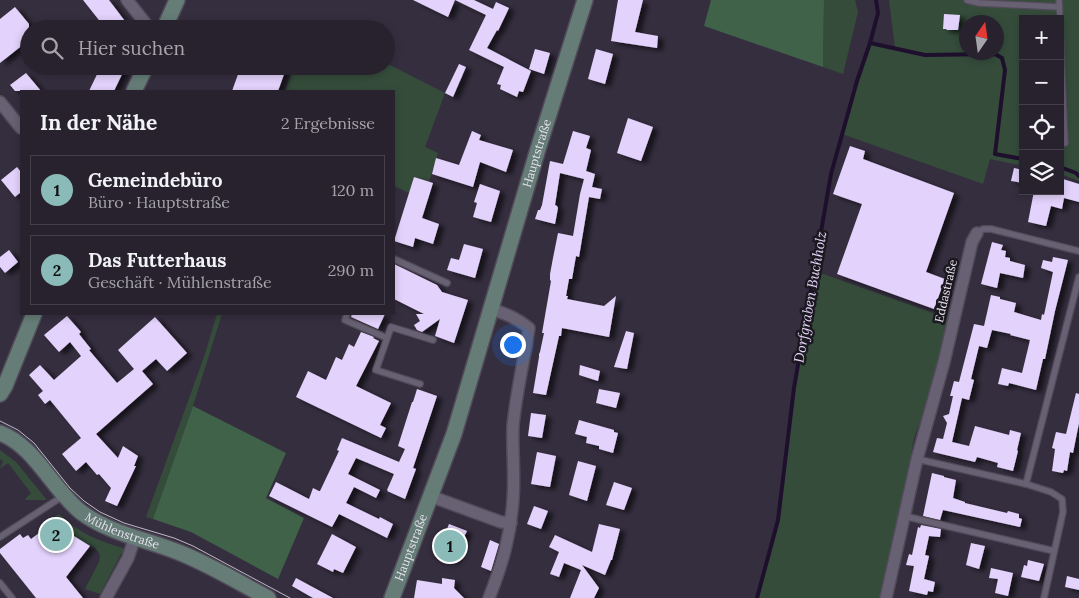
<!DOCTYPE html>
<html lang="de">
<head>
<meta charset="utf-8">
<style>
	body { margin:0; font-family:Lora,serif; background:#342f3b; color:#f1f3f6 }
	.controls { position:absolute; right:15px; top:15px; display:grid; overflow:hidden; border-radius:0px; box-shadow:0 2px 8px #0003 }
	.controls button { width:45px; height:45px; display:grid; place-items:center; padding:0; border:0; border-bottom:1px solid #443f4b; background:#28222f; color:#f1f3f6; font:25px sans-serif }
	.compass { position:absolute; left:959px; top:15px; width:45px; height:45px; border-radius:50%; background:#28222f; box-shadow:0 2px 8px #0003; rotate:13deg }
	.you { position:absolute; left:512px; top:344px; width:18px; height:18px; margin:-12px; border:4px solid #fff; border-radius:50%; background:#1a73e8; box-shadow:0 0 0 8px #1a73e833 }
	.badge { display:grid; place-items:center; width:32px; height:32px; border-radius:50%; background:#8bbbb9; color:#111; font-size:16px; font-weight:700 }
	.pin { position:absolute; translate:-50% -50%; border:2px solid #fff; box-shadow:0 1px 5px #0006 }
	.list { margin:0; padding:0; list-style:none }
	h2 { display:flex; justify-content:space-between; align-items:center; height:65px; margin:0; padding:0 20px; font-size:21px }
	h2 small { font-size:16px; font-weight:400; color:#a5a4aa }
	.list li { display:grid; grid-template-columns:32px 1fr auto; gap:15px; align-items:center; box-sizing:border-box; height:70px; margin:0 10px 10px; padding:0 10px; border:1px solid #443f4b; border-radius:0px }
	.list b { display:block; font-size:19px; white-space:nowrap }
	.list p { margin:0; font-size:16px; white-space:nowrap; color:#a5a4aa }
	.list em { font-size:16px; font-style:normal; color:#a5a4aa }
	.icon { flex:none; width:28px; height:28px; fill:none; stroke:currentColor; stroke-width:2; stroke-linecap:round; stroke-linejoin:round }
	.map { position:relative; flex:none; width:1079px; height:598px; overflow:hidden }
	.search { position:absolute; background:#28222f; box-shadow:0 2px 8px #0003; left:20px; top:20px; width:375px; height:55px; display:flex; align-items:center; gap:12px; box-sizing:border-box; padding:0 18px; border-radius:28px; color:#a5a4aa; font-size:19px }
	.panel { position:absolute; background:#28222f; box-shadow:0 2px 8px #0003; left:20px; top:90px; width:375px; height:225px; border-radius:0px }
	.map>svg:first-child { display:block }
	.green { fill:#354c3b; fill-rule:evenodd }
	.forest { fill:#3f6249 }
	.lines { fill:none; stroke-linecap:round; stroke-linejoin:round }
	.stream { stroke:#1e102d; stroke-width:4 }
	.building { fill:#e3d2fb; filter:url(#shadow) }
	.lane-casing { stroke:#514b59; stroke-width:8 }
	.street-casing { stroke:#514b59; stroke-width:14 }
	.secondary-casing { stroke:#514b59; stroke-width:18 }
	.lane { stroke:#686073; stroke-width:5.5 }
	.street { stroke:#686073; stroke-width:11 }
	.secondary { stroke:#667d77; stroke-width:15 }
	.tram { stroke:#bfbac7; stroke-width:1 }
	.labels { text-anchor:middle; stroke-width:5; stroke-linejoin:round; paint-order:stroke }
	.street-label { font-size:12px; fill:#e6e2ed; stroke:#1b1820 }
	.water-label { font-size:14px; font-style:italic; fill:#e4d4f9; stroke:#1b1820 }
</style>
</head>
<body>
<div class="map">
<svg width="1079" height="598" viewBox="0 0 1079 598">
	<defs>
		<filter id="shadow"><feDropShadow dx="5.5" dy="3" stdDeviation="2.5" flood-color="#0009"/></filter>
	</defs>
	<rect width="100%" height="100%" fill="#352e3f"/>
	<g class="green">
		<path d="M 824,0 L 855,0 L 858,12 L 843,74 L 823,67 Z"/>
		<path d="M 889,0 L 1079,0 L 1079,181 L 1060,174 L 1060,19 L 1023,19 L 1023,166 L 990,159 L 983,184 L 842,134 L 857,81 L 870,43 L 895,48 ZM 966,22 L 996,22 L 996,52 L 966,52 Z"/>
		<path d="M 386,63 L 445,93 L 425,147 L 438,153 L 429,182 L 414,177 L 409,193 L 394,186 L 394,91 L 285,91 L 294,66 L 386,66 Z"/>
		<path d="M 815,271 L 950,319 L 939,371 L 914,438 L 905,489 L 881,598 L 756,598 L 779,511 L 794,388 Z"/>
		<path d="M 217,314 L 222,314 L 193,406 L 153,519 L 146,517 L 205,354 Z"/>
		<path d="M 0,450 L 16,462 L 46,499 L 45,500 L 27,500 L 25,499 L 31,493 L 8,463 L 1,468 L 0,468 L 3,461 L 0,459 Z"/>
		<path d="M 59,514 C 80,534 99,541 126,549 L 125,551 L 121,554 L 100,594 L 85,589 L 99,562 L 100,556 L 99,553 L 95,548 L 78,540 L 61,527 L 53,518 Z"/>
	</g>
	<g class="forest">
		<path d="M 711,0 L 824,0 L 823,67 L 704,26 Z"/>
		<path d="M 193,406 L 286,453 L 266,498 L 304,518 L 278,579 L 191,532 L 153,519 Z"/>
	</g>
	<g class="lines">
		<g class="stream">
			<path d="M 870,43 L 925,55 L 995,54 L 1002,58 L 1005,70 L 995,154 L 1023,159"/>
			<path d="M 1060,167 L 1076,173 L 1079,176"/>
			<path d="M 757,598 L 778,520 L 794,388 L 831,174 L 857,81 L 870,43 L 878,13 L 876,0"/>
		</g>
	</g>
	<g class="building">
		<path d="M 83,0 L 109,0 L 131,29 L 106,29 Z"/>
		<path d="M 413,0 L 474,0 L 493,9 L 496,2 L 509,8 L 498,31 L 497,30 L 487,48 L 531,71 L 523,92 L 519,91 L 517,97 L 500,89 L 501,85 L 497,84 L 504,67 L 469,50 L 486,15 L 455,0 L 448,17 Z"/>
		<path d="M 618,0 L 643,0 L 635,32 L 658,36 L 657,48 L 611,41 Z"/>
		<path d="M 15,7 L 29,24 L 29,40 L 0,63 L 0,19 Z"/>
		<path d="M 944,14 L 960,15 L 958,30 L 947,30 L 946,29 L 943,29 Z"/>
		<path d="M 535,49 L 550,53 L 544,74 L 529,69 Z"/>
		<path d="M 596,49 L 613,54 L 605,84 L 588,79 Z"/>
		<path d="M 459,64 L 466,67 L 453,97 L 445,93 Z"/>
		<path d="M 101,66 L 126,66 L 114,91 L 89,91 Z"/>
		<path d="M 241,66 L 287,66 L 278,91 L 232,91 Z"/>
		<path d="M 26,73 L 41,91 L 15,91 L 10,85 Z"/>
		<path d="M 628,118 L 653,127 L 641,161 L 617,153 Z"/>
		<path d="M 472,131 L 481,135 L 479,140 L 513,150 L 506,172 L 480,162 L 473,187 L 432,174 L 436,158 L 459,165 Z"/>
		<path d="M 573,131 L 590,136 L 586,148 L 591,150 L 586,171 L 595,174 L 592,187 L 602,189 L 600,199 L 589,197 L 579,257 L 576,256 L 572,279 L 569,279 L 566,296 L 568,296 L 567,299 L 604,306 L 616,296 L 609,337 L 562,328 L 561,336 L 559,336 L 546,395 L 533,393 L 539,357 L 539,354 L 540,352 L 544,333 L 542,333 L 551,281 L 550,280 L 550,274 L 553,258 L 558,233 L 573,236 L 580,194 L 584,179 L 560,173 L 555,205 L 557,206 L 558,208 L 555,224 L 535,219 L 538,210 L 540,210 L 542,205 L 550,161 L 563,164 Z"/>
		<path d="M 850,146 L 865,151 L 863,159 L 954,193 L 926,272 L 945,279 L 934,309 L 837,274 L 862,204 L 833,194 Z"/>
		<path d="M 17,167 L 21,172 L 21,192 L 15,197 L 1,180 Z"/>
		<path d="M 1014,168 L 1023,170 L 1023,183 L 1011,181 Z"/>
		<path d="M 414,177 L 433,183 L 422,218 L 439,224 L 433,244 L 415,238 L 413,247 L 394,241 Z"/>
		<path d="M 1063,179 L 1079,184 L 1079,202 L 1064,198 L 1062,209 L 1051,206 L 1046,226 L 1028,222 L 1034,191 L 1059,194 Z"/>
		<path d="M 480,184 L 500,191 L 491,222 L 473,217 L 477,203 L 474,202 Z"/>
		<path d="M 992,242 L 1003,245 L 1001,250 L 1006,251 L 1005,257 L 1010,258 L 1010,261 L 1025,265 L 1023,278 L 1000,273 L 997,288 L 981,284 Z"/>
		<path d="M 464,244 L 483,249 L 475,278 L 447,270 L 451,258 L 459,260 Z"/>
		<path d="M 9,250 L 18,262 L 5,273 L 0,267 L 0,257 Z"/>
		<path d="M 1053,257 L 1068,260 L 1055,311 L 1045,359 L 1043,359 L 1036,390 L 1009,383 L 1008,386 L 998,384 L 1002,368 L 1022,373 L 1030,340 L 1010,335 L 1011,334 L 992,330 L 987,348 L 979,346 L 971,379 L 974,380 L 969,400 L 962,398 L 952,442 L 969,446 L 975,426 L 1009,435 L 1010,430 L 1021,433 L 1017,450 L 1018,451 L 1013,471 L 997,467 L 998,463 L 977,457 L 975,462 L 933,452 L 937,438 L 943,439 L 947,423 L 943,416 L 949,414 L 953,396 L 950,396 L 954,381 L 959,382 L 974,324 L 984,326 L 991,295 L 1000,297 L 1000,299 L 1016,303 L 1014,312 L 1041,320 L 1042,314 L 1044,315 L 1053,272 L 1041,268 L 1043,260 L 1052,262 Z"/>
		<path d="M 394,264 L 437,285 L 442,292 L 468,300 L 454,343 L 435,336 L 440,319 L 422,332 L 417,330 L 414,325 L 420,321 L 416,314 L 424,314 L 394,299 Z"/>
		<path d="M 352,314 L 385,314 L 378,329 L 351,317 Z"/>
		<path d="M 67,316 L 81,332 L 79,334 L 91,349 L 89,350 L 117,383 L 134,369 L 118,350 L 155,317 L 187,353 L 167,371 L 156,359 L 142,371 L 153,384 L 96,434 L 118,458 L 123,446 L 138,456 L 134,466 L 136,466 L 117,506 L 105,501 L 111,488 L 99,474 L 97,475 L 86,462 L 76,471 L 62,454 L 81,438 L 50,400 L 45,404 L 38,395 L 43,391 L 29,375 L 40,365 L 54,380 L 81,356 L 70,342 L 59,352 L 44,335 Z"/>
		<path d="M 626,331 L 634,333 L 627,369 L 614,367 Z"/>
		<path d="M 361,332 L 374,337 L 373,338 L 379,341 L 356,386 L 391,403 L 380,425 L 386,428 L 381,438 L 296,397 L 308,371 L 326,380 L 336,357 L 342,360 L 349,344 L 354,347 Z"/>
		<path d="M 580,365 L 600,371 L 598,381 L 579,375 Z"/>
		<path d="M 417,389 L 437,396 L 413,468 L 416,469 L 405,499 L 387,491 L 388,490 L 387,490 L 394,474 L 356,458 L 348,474 L 380,490 L 376,498 L 354,487 L 346,503 L 379,519 L 380,517 L 393,524 L 387,538 L 339,514 L 332,527 L 269,496 L 276,482 L 309,499 L 313,488 L 319,491 L 320,491 L 339,451 L 337,450 L 342,438 L 399,462 L 405,449 L 398,446 L 412,402 L 413,402 Z"/>
		<path d="M 599,389 L 620,393 L 616,408 L 596,403 Z"/>
		<path d="M 1076,393 L 1079,394 L 1079,423 L 1073,453 L 1070,452 L 1067,471 L 1064,470 L 1063,473 L 1052,471 L 1055,449 L 1052,448 L 1056,432 L 1066,434 Z"/>
		<path d="M 531,413 L 546,415 L 542,438 L 528,436 Z"/>
		<path d="M 579,420 L 614,430 L 614,432 L 618,433 L 613,453 L 599,449 L 599,446 L 586,443 L 587,437 L 575,434 Z"/>
		<path d="M 537,452 L 556,456 L 550,487 L 531,484 Z"/>
		<path d="M 578,461 L 596,466 L 587,501 L 569,495 Z"/>
		<path d="M 932,473 L 944,476 L 944,477 L 956,480 L 953,498 L 965,502 L 965,503 L 1007,513 L 1008,511 L 1019,514 L 1019,518 L 1022,519 L 1020,527 L 943,510 L 940,520 L 923,516 Z"/>
		<path d="M 614,482 L 632,488 L 624,510 L 606,505 Z"/>
		<path d="M 534,506 L 548,511 L 541,529 L 527,524 Z"/>
		<path d="M 55,521 L 61,527 L 69,533 L 90,546 L 66,577 L 83,598 L 36,598 L 0,553 L 0,549 L 20,534 L 23,538 L 28,535 L 31,539 Z"/>
		<path d="M 449,524 L 467,531 L 462,541 L 461,541 L 453,561 L 437,554 Z"/>
		<path d="M 599,524 L 620,529 L 612,560 L 611,560 L 605,575 L 582,565 L 599,588 L 594,598 L 570,598 L 581,570 L 564,563 L 559,577 L 550,574 L 559,552 L 549,547 L 555,535 L 592,552 Z"/>
		<path d="M 921,525 L 941,529 L 940,537 L 929,536 L 925,555 L 929,556 L 924,579 L 935,582 L 933,592 L 928,591 L 927,595 L 909,591 L 914,566 L 906,565 L 909,554 L 912,555 L 918,527 L 920,528 Z"/>
		<path d="M 332,534 L 356,547 L 343,573 L 334,569 L 333,572 L 317,564 Z"/>
		<path d="M 490,540 L 499,544 L 491,571 L 481,567 Z"/>
		<path d="M 971,543 L 985,546 L 979,569 L 966,565 Z"/>
		<path d="M 1028,560 L 1044,564 L 1039,581 L 1021,577 L 1024,565 L 1027,566 Z"/>
		<path d="M 991,568 L 1013,573 L 1008,596 L 995,593 L 998,579 L 989,578 Z"/>
		<path d="M 1067,576 L 1079,579 L 1079,590 L 1065,587 Z"/>
		<path d="M 296,578 L 333,598 L 313,598 L 292,586 Z"/>
		<path d="M 442,578 L 455,580 L 454,588 L 464,598 L 414,598 L 417,580 L 442,584 Z"/>
	</g>
	<g class="lines">
		<g class="lane-casing">
			<g id="lane">
				<path d="M 967,0 L 979,3 L 1059,7"/>
				<path d="M 1059,0 L 1060,19"/>
				<path d="M 1060,32 L 1065,143"/>
				<path d="M 977,233 L 983,229 L 991,229 L 1079,251"/>
				<path d="M 394,259 L 447,283"/>
				<path d="M 347,314 L 345,320 L 387,338"/>
				<path d="M 420,384 L 376,370 L 391,327 L 433,340"/>
				<path d="M 917,459 L 1026,484 L 1051,492 L 1062,499 L 1063,512 L 1044,598"/>
				<path d="M 1026,484 L 1079,277"/>
				<path d="M 904,516 L 1054,551"/>
				<path d="M 0,537 L 63,496"/>
				<path d="M 0,583 L 12,598"/>
			</g>
		</g>
		<g class="street-casing">
			<g id="street">
				<path d="M 127,0 L 150,29"/>
				<path d="M 0,102 L 21,128"/>
				<path d="M 430,496 L 501,522 L 511,523"/>
				<path d="M 106,598 L 128,558 L 135,537"/>
				<path d="M 489,598 C 502,565 511,535 513,499 C 515,475 512,450 513,426 C 516,393 524,361 529,328 C 516,318 507,314 491,309"/>
				<path d="M 886,598 L 917,459 L 944,362 L 972,242 L 977,233"/>
			</g>
		</g>
		<g class="secondary-casing">
			<g id="secondary">
				<path d="M 164,29 L 177,0"/>
				<path d="M 134,91 L 146,66"/>
				<path d="M 0,394 L 5,386 L 34,314"/>
				<path id="s1" d="M 0,433 C 35,446 52,489 81,512 C 110,534 150,540 183,554 C 212,566 240,583 268,598"/>
				<path id="s2" d="M 392,598 L 454,434 L 538,149 L 585,0"/>
			</g>
		</g>
		<use href="#lane" class="lane"/>
		<use href="#street" class="street"/>
		<use href="#secondary" class="secondary"/>
		<path class="tram" d="M 0,421 L 18,430 L 34,443 L 70,488 L 84,501 L 100,512 L 124,523 L 174,538 L 193,546 L 290,598"/>
	</g>
	<g class="labels">
		<g class="street-label">
			<text dy="4" stroke="none"><textPath href="#s2" startOffset="468">Hauptstraße</textPath></text>
			<text transform="translate(946 291) rotate(-77)" y="4">Eddastraße</text>
			<text dy="4" stroke="none"><textPath href="#s1" startOffset="160">Mühlenstraße</textPath></text>
			<text dy="4" stroke="none"><textPath href="#s2" startOffset="54">Hauptstraße</textPath></text>
		</g>
		<g class="water-label">
			<text transform="translate(810 297) rotate(-80)" y="5">Dorfgraben Buchholz</text>
		</g>
	</g>
</svg>
<div class="controls">
<button>+</button>
<button>−</button>
<button><svg class="icon" aria-label="locate" viewBox="0 0 24 24"><circle cx="12" cy="12" r="6"/><path d="M12 2v4M12 18v4M2 12h4M18 12h4"/></svg></button>
<button><svg class="icon" aria-label="layers" viewBox="0 0 24 24"><path d="M12 4l9 5-9 5-9-5zM3 14l9 5 9-5"/></svg></button>
</div>
<svg class="compass" viewBox="-18 -18 36 36"><path d="M0-13l5 13h-10z" fill="#e53935"/><path d="M0 13l5-13h-10z" fill="#a5a4aa"/></svg>
<div class="you"></div>
<div class="pin badge" style="left:450px;top:546px">1</div>
<div class="pin badge" style="left:56px;top:535px">2</div>
<div class="search"><svg class="icon" aria-label="search" viewBox="0 0 24 24"><circle cx="10" cy="10" r="6"/><path d="M15 15l6 6"/></svg>Hier suchen</div>
<section class="panel">
<h2>In der Nähe<small>2 Ergebnisse</small></h2>
<ul class="list">
<li><span class="badge">1</span><div><b>Gemeindebüro</b><p>Büro · Hauptstraße</p></div><em>120 m</em></li>
<li><span class="badge">2</span><div><b>Das Futterhaus</b><p>Geschäft · Mühlenstraße</p></div><em>290 m</em></li>
</ul>
</section>
</div>
</body>
</html>
